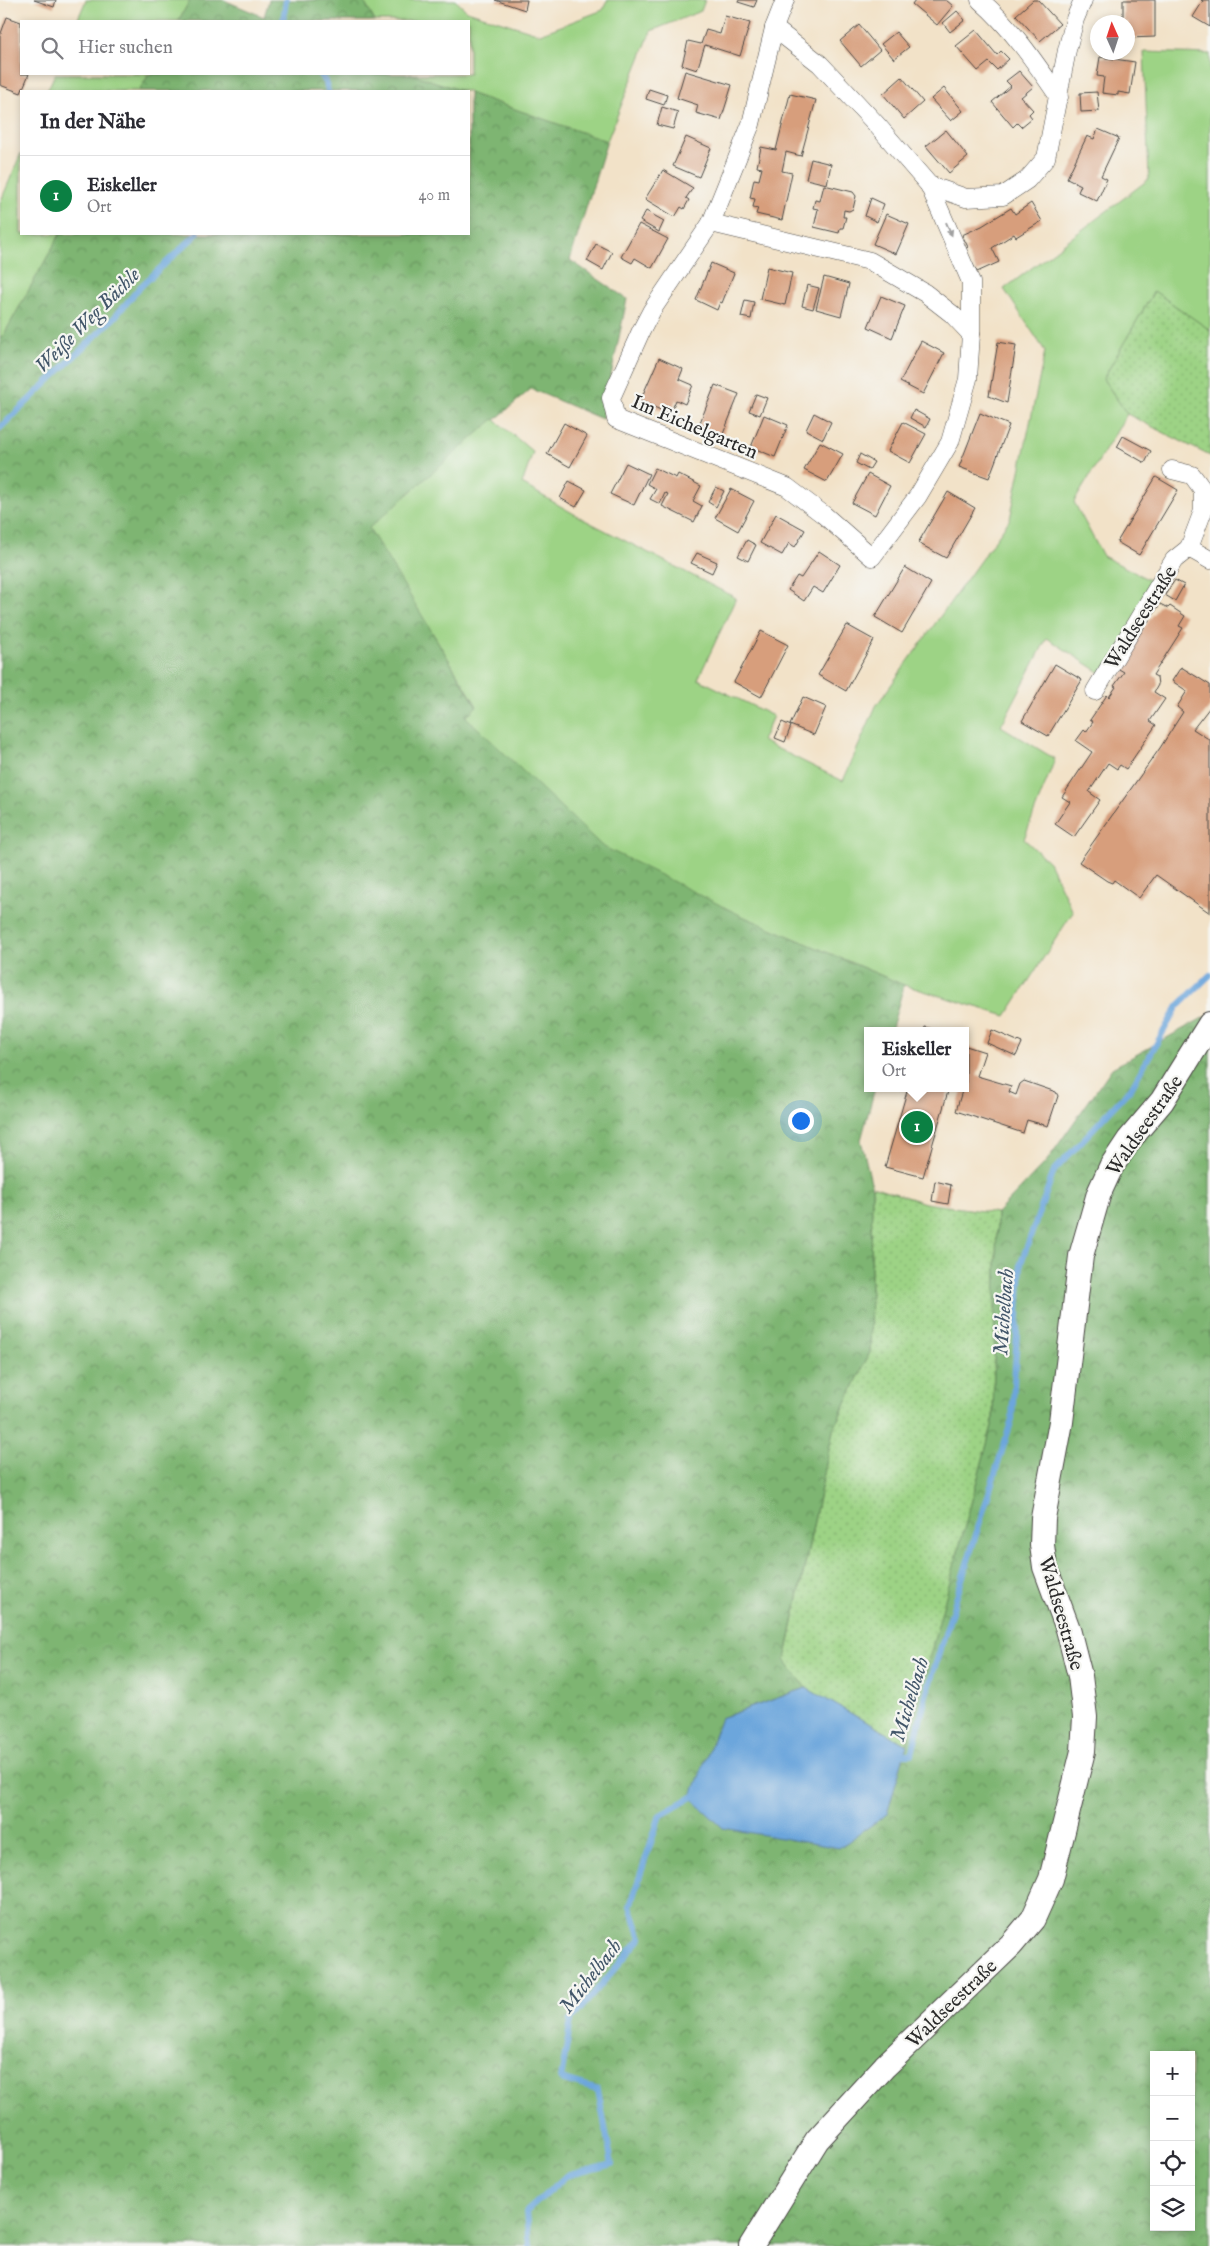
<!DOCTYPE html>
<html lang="de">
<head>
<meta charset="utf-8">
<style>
	body { margin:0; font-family:"IM FELL English",serif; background:#f7f7f7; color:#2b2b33 }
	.controls { position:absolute; right:15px; bottom:15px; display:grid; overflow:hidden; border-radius:0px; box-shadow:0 2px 8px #0003 }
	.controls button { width:45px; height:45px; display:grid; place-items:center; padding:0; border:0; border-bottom:1px solid #e1e1e2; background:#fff; color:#2b2b33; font:25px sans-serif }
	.compass { position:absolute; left:1090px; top:15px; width:45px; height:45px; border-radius:50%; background:#fff; box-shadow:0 2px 8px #0003; rotate:357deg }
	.you { position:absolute; left:800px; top:1120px; width:18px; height:18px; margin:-12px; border:4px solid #fff; border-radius:50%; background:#1a73e8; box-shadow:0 0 0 8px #1a73e833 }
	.badge { display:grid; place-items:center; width:32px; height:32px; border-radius:50%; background:#0b8043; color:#fff; font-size:16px; font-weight:700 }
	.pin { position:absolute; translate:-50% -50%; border:2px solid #fff; box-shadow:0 1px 5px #0006 }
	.popup { position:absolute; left:864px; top:1027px; width:105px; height:65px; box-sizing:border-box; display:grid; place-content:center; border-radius:0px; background:#fff; filter:drop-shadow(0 1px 4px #0005); font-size:16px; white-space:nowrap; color:#7c7c81 }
	.popup b { font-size:19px; color:#2b2b33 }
	.popup::after { content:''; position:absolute; left:50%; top:100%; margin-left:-10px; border:10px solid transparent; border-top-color:#fff }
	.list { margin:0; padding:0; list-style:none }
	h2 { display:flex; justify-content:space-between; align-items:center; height:65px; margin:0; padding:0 20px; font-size:21px }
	h2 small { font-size:16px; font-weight:400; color:#7c7c81 }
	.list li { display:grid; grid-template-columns:32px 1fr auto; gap:15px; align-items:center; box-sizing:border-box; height:80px; padding:0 20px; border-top:1px solid #e1e1e2 }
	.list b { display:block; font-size:19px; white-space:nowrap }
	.list p { margin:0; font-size:16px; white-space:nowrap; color:#7c7c81 }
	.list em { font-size:16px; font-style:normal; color:#7c7c81 }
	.icon { flex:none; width:28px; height:28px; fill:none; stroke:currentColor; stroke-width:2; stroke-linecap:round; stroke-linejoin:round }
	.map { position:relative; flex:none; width:1210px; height:2246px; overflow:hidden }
	.search { position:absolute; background:#fff; box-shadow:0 2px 8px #0003; left:20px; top:20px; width:450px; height:55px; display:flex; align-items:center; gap:12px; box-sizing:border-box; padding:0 18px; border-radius:0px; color:#7c7c81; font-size:19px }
	.panel { position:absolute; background:#fff; box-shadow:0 2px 8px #0003; left:20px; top:90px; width:450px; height:145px; border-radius:0px }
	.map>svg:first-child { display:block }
	.grass { fill:url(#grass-dots); stroke:#647f58 }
	.forest { fill:url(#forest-crowns); stroke:#54704e; fill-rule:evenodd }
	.garden { fill:#9dd385; stroke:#647f58 }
	.water { fill:#6ca6dc; stroke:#4c6884 }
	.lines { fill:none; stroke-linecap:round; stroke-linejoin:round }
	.stream { stroke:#6ca6dc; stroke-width:6 }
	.building { fill:#d79e7b }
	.street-casing { stroke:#494643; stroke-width:19 }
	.secondary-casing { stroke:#494643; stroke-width:26 }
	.street { stroke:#fff; stroke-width:18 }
	.secondary { stroke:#fff; stroke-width:24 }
	.oneway { fill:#a0a0a0 }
	.labels { text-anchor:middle; stroke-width:4.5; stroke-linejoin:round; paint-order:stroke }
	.street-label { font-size:20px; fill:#2b2b2b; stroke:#f6f6f2 }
	.water-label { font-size:21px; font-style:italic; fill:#425669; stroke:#f6f6f2 }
</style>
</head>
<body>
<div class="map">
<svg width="1210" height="2246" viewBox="0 0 1210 2246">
	<defs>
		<pattern id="grass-dots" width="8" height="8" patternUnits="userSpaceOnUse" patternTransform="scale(1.25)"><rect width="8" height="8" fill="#9dd385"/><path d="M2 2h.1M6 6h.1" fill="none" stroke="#87b573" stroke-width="1.8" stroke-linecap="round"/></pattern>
		<pattern id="forest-crowns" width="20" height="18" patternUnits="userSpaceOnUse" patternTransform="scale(1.25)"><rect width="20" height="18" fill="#7eb572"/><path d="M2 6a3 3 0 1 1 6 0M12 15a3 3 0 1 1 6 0" fill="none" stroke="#67935e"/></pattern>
	</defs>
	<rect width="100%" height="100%" fill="#f6f6f2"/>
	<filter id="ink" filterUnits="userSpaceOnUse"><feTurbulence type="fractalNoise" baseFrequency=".02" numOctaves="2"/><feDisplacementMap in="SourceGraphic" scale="10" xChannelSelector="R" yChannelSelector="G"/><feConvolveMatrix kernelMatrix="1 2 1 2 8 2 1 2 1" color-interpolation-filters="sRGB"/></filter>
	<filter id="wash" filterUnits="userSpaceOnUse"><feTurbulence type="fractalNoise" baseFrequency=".0096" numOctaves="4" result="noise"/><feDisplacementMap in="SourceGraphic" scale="20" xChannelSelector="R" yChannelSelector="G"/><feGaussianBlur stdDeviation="1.12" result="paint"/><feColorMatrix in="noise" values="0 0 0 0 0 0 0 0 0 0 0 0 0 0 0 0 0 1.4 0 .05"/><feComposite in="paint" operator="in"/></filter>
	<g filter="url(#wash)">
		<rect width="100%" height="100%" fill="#f2e2c8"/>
		<g class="grass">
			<path d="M 1154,291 L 1210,330 L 1210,456 L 1127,414 L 1103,379 Z"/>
			<path d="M 872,1186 L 925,1203 L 997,1213 L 993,1422 L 907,1745 L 806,1688 L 785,1661 L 833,1430 L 870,1352 Z"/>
		</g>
		<g class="forest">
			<path d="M 190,0 L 224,0 L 264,17 L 269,0 L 363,0 L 375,21 L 178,21 Z"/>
			<path d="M 149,74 L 412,74 L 463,91 L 139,91 Z"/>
			<path d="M 469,93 L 607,141 L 570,260 L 627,299 L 602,419 L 531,389 L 370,528 L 477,707 L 466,716 L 740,915 L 904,985 L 891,1031 L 868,1031 L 868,1088 L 875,1088 L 861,1140 L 872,1186 L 870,1352 L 833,1430 L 785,1660 L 806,1688 L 721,1718 L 887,1814 L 993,1422 L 997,1213 L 1046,1162 L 1112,1068 L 1210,1014 L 1210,2246 L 0,2246 L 0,337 L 3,336 L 60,234 L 469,234 ZM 1154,2055 L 1191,2055 L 1191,2227 L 1154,2227 Z"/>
		</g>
		<g class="garden">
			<path d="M 86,0 L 190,0 L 178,21 L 77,21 Z"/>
			<path d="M 363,0 L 455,0 L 467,11 L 540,34 L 603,10 L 607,0 L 705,0 L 701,11 L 651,31 L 607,141 L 469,93 L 469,91 L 463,91 L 412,74 L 469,74 L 469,21 L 375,21 Z"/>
			<path d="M 1144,52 L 1210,54 L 1210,330 L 1154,291 L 1103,379 L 1127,414 L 1074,502 L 1103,556 L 1159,585 L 1104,675 L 1047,638 L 1001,726 L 1055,759 L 1024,839 L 1049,862 L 1073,912 L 1006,1016 L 904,985 L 740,915 L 602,846 L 466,717 L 477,706 L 369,528 L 494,419 L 533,452 L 522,484 L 583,519 L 736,598 L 698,679 L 773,716 L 762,741 L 843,781 L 876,706 L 1010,519 L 1045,351 L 1004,289 L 1149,179 Z"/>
			<path d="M 55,74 L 149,74 L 139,91 L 47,91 Z"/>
			<path d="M 21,153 L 21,234 L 60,234 L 3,336 L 0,337 L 0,203 Z"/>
		</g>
		<path class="water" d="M 806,1688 L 907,1745 L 887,1814 L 839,1848 L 723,1828 L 691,1798 L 721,1718 Z"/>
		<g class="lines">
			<g class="stream">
				<path d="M 283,21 L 286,0"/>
				<path d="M 319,74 L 326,82 L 328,91"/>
				<path d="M 0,428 L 114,318 L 140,287 L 197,234"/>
				<path d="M 897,1754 L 912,1754 L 926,1695 L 1012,1419 L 1021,1263 L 1054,1171 L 1131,1088 L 1178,1006 L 1210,975"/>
				<path d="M 529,2246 L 526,2212 L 566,2176 L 612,2164 L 598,2090 L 561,2079 L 571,2020 L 641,1938 L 630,1906 L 660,1815 L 697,1794"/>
			</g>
		</g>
		<g id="blocks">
			<g class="building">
				<path d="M 34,0 L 56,0 L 54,7 Z"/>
				<path d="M 495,0 L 527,0 L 525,10 Z"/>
				<path d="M 739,0 L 757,0 L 754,7 L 738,2 Z"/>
				<path d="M 915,0 L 946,0 L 953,6 L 937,25 L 912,4 Z"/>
				<path d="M 1033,0 L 1038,0 L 1060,24 L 1040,41 L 1016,15 Z"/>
				<path d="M 1123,0 L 1155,0 L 1155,37 L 1128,38 L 1128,22 L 1123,22 Z"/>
				<path d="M 1201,0 L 1210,0 L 1210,27 L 1193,17 L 1203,1 Z"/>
				<path d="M 957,11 L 965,20 L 950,32 L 943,23 Z"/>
				<path d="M 725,16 L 750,23 L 740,56 L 705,45 L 697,70 L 682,65 L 688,41 L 701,44 L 706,30 L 720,34 Z"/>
				<path d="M 7,17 L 21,22 L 21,74 L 29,74 L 21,93 L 0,85 L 0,36 Z"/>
				<path d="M 859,25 L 880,50 L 861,66 L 840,41 Z"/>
				<path d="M 976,30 L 997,55 L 1001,51 L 1009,59 L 997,70 L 989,62 L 978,71 L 956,46 Z"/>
				<path d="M 896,32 L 909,47 L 894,59 L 881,44 Z"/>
				<path d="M 1100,57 L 1135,62 L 1130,94 L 1118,92 L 1118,95 L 1102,93 L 1104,77 L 1097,76 Z"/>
				<path d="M 685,71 L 732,85 L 721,120 L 696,113 L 698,105 L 677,98 Z"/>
				<path d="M 1019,71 L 1033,87 L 1021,97 L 1033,110 L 1029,114 L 1032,118 L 1021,127 L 1017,123 L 1013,127 L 992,102 L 1011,86 L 1006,81 Z"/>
				<path d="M 902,77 L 923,102 L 904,119 L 883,94 Z"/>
				<path d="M 944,88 L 963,111 L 951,121 L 931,99 Z"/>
				<path d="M 649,89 L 667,95 L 664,105 L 646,99 Z"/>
				<path d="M 1097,92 L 1099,111 L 1081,112 L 1080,93 Z"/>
				<path d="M 790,94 L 816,100 L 801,156 L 786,152 L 782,171 L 792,173 L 782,220 L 756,214 L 758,208 L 753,207 L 755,199 L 750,198 L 754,179 L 759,180 L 762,168 L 757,167 L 761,147 L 776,150 Z"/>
				<path d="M 662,107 L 678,112 L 673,129 L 657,125 Z"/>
				<path d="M 1098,129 L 1119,138 L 1101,176 L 1107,179 L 1097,201 L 1078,192 L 1081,185 L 1067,178 L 1087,136 L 1094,139 Z"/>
				<path d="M 946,130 L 968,157 L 949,173 L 926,146 Z"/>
				<path d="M 686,137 L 711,148 L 699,177 L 673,166 Z"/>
				<path d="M 811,159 L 831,164 L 827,184 L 806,179 Z"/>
				<path d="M 663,170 L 693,188 L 686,198 L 689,200 L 684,209 L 681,207 L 675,217 L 645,199 Z"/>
				<path d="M 824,185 L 853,192 L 856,196 L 853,209 L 849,211 L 844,210 L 843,217 L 846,217 L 843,228 L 840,228 L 839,233 L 814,227 L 818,209 L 813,208 L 815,200 L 820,201 Z"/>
				<path d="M 871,198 L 884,204 L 877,222 L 865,216 Z"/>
				<path d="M 1031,203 L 1042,221 L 1016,237 L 1014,234 L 992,248 L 999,262 L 977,272 L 965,249 L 968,247 L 962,235 L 982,226 L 1011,208 L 1015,214 Z"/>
				<path d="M 646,211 L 664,221 L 659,232 L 640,221 Z"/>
				<path d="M 886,214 L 909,224 L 896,254 L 873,244 Z"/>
				<path d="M 639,224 L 668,239 L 652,268 L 635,258 L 632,263 L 621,257 Z"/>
				<path d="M 596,244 L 612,252 L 603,270 L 587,261 Z"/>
				<path d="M 711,263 L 734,273 L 722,303 L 720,302 L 717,310 L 696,300 Z"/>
				<path d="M 767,267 L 792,273 L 785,305 L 760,299 Z"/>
				<path d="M 824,277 L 849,284 L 841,316 L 816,309 Z"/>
				<path d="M 807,285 L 819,288 L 813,309 L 802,306 Z"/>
				<path d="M 881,296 L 905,306 L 892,338 L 868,327 Z"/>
				<path d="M 745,300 L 754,302 L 751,319 L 741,317 Z"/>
				<path d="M 921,341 L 944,353 L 923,394 L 900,382 Z"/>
				<path d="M 998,342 L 1016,345 L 1007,403 L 989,396 Z"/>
				<path d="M 659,358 L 683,369 L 679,379 L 693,385 L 685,404 L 676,400 L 670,414 L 640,401 Z"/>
				<path d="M 715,385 L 739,394 L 721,439 L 697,430 Z"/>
				<path d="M 756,394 L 767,398 L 760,415 L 749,411 Z"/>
				<path d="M 914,410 L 930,419 L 926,427 L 910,418 Z"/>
				<path d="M 814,413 L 831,422 L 823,439 L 806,430 Z"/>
				<path d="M 980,413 L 1009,425 L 989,478 L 959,467 Z"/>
				<path d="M 764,415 L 788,425 L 775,457 L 751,447 Z"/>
				<path d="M 903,422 L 926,434 L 910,463 L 888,451 Z"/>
				<path d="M 564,423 L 587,436 L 570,467 L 547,454 Z"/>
				<path d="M 1123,436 L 1151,451 L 1145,463 L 1117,447 Z"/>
				<path d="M 820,442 L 843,454 L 827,482 L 804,470 Z"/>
				<path d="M 860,454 L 874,462 L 869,470 L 856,463 Z"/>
				<path d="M 626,463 L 649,474 L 634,505 L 610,494 Z"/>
				<path d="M 655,468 L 676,478 L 678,474 L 701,486 L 693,501 L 702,506 L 694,522 L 662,506 L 668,494 L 665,493 L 660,504 L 650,499 L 656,489 L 647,484 Z"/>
				<path d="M 868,474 L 890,486 L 875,515 L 852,503 Z"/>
				<path d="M 1156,477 L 1178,490 L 1139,555 L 1117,542 Z"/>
				<path d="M 569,481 L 586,490 L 576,507 L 560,498 Z"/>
				<path d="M 716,487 L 724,491 L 716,507 L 708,502 Z"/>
				<path d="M 731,489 L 754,501 L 738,531 L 715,518 Z"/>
				<path d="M 948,492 L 975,508 L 946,558 L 918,543 Z"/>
				<path d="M 776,514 L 805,530 L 795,547 L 789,543 L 782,555 L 760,543 Z"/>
				<path d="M 747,540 L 756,545 L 748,561 L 738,556 Z"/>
				<path d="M 819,551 L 840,565 L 823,593 L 813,587 L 804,601 L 788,590 L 797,576 L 801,578 Z"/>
				<path d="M 697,553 L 717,562 L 712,573 L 691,563 Z"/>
				<path d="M 905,567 L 931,583 L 902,633 L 875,617 Z"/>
				<path d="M 1175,580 L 1184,585 L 1175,601 L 1165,595 Z"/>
				<path d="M 1160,604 L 1168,608 L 1170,606 L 1185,616 L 1179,626 L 1183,628 L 1153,675 L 1157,677 L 1158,685 L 1154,692 L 1165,699 L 1150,721 L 1156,725 L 1126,769 L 1120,765 L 1117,769 L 1108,763 L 1089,792 L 1100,800 L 1074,837 L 1055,824 L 1070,802 L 1062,797 L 1092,752 L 1076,741 L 1084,730 L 1086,732 L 1093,722 L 1090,720 L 1107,695 L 1109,697 L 1116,687 L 1114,686 L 1124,672 L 1117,668 Z"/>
				<path d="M 847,625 L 874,640 L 846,691 L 818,675 Z"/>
				<path d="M 761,631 L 788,645 L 761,697 L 734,682 Z"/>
				<path d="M 1055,664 L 1082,680 L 1048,736 L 1022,721 Z"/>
				<path d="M 1181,667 L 1210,685 L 1210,707 L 1193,729 L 1210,740 L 1210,913 L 1156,875 L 1139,898 L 1114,880 L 1112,883 L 1107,881 L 1079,862 L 1160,748 L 1183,712 L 1177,707 L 1187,691 L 1172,681 Z"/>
				<path d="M 803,697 L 826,707 L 814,735 L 790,725 Z"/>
				<path d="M 782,722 L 791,726 L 785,742 L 775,738 Z"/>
				<path d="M 925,1027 L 937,1030 L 937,1031 L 924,1031 Z"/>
				<path d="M 992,1030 L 1022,1043 L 1016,1056 L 987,1043 Z"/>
				<path d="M 966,1046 L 985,1052 L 977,1076 L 1011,1086 L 1009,1092 L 1016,1095 L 1020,1084 L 1024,1081 L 1056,1092 L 1058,1096 L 1048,1126 L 1027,1120 L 1023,1133 L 956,1111 L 962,1091 L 955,1088 L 966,1088 Z"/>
				<path d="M 908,1088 L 949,1088 L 923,1177 L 885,1167 Z"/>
				<path d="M 935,1181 L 951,1185 L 948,1204 L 932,1201 Z"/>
			</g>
		</g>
	</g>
	<g filter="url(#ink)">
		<use href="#blocks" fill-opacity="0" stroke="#494643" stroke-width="1"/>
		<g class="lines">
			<g class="street-casing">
				<g id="street">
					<path d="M 785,0 L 774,28 L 751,124 L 711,223 L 652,310 L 641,331 L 611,398 L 616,419 L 787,487 L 824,515 L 872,557 L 918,496 L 950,442 L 968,379 L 971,334 L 971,282 L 929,185"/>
					<path d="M 980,0 C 1012,28 1035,62 1059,97"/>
					<path d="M 774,28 L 820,64 L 877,125 L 929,185 L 966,198 L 1003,196 L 1027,180 L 1046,158 L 1067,50 L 1075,19 L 1083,0"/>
					<path d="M 711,223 L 870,261 L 925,293 L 952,314 L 971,334"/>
					<path d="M 1172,470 L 1192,475 L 1203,490 L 1203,511 L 1189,548 L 1210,560"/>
					<path d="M 1095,691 L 1174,560 L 1189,548"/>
				</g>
			</g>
			<g class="secondary-casing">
				<path id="secondary" d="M 751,2246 L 817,2140 L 885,2066 L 1011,1945 L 1033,1919 L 1051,1879 L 1083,1751 L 1085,1717 L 1080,1676 L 1068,1629 L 1045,1567 L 1042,1545 L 1043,1518 L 1061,1422 L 1081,1256 L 1099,1193 L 1111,1167 L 1129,1140 L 1162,1101 L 1210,1024"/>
			</g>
			<use href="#street" class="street"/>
			<use href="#secondary" class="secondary"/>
		</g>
		<defs><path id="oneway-solid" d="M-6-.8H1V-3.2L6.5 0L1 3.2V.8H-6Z" transform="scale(1.25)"/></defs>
		<use class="oneway" href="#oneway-solid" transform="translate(949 229) rotate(66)"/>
	</g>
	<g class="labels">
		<g class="street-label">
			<text transform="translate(695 426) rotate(23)" y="7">Im Eichelgarten</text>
			<text transform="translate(1140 617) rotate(-58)" y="7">Waldseestraße</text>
			<text transform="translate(1144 1125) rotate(-55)" y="7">Waldseestraße</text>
			<text transform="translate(1062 1613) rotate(74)" y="7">Waldseestraße</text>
			<text transform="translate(951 2003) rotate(-44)" y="7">Waldseestraße</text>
		</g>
		<g class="water-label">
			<text transform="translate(87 320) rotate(-45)" y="7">Weiße Weg Bächle</text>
			<text transform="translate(1003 1312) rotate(-86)" y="7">Michelbach</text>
			<text transform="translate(909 1699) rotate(-73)" y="7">Michelbach</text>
			<text transform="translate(590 1976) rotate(-52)" y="7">Michelbach</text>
		</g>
	</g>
</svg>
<div class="controls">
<button>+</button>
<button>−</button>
<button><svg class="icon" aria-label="locate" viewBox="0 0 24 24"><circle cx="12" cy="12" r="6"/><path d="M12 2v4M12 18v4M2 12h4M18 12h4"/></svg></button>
<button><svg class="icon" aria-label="layers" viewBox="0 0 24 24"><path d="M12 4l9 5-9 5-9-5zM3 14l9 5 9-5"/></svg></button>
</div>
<svg class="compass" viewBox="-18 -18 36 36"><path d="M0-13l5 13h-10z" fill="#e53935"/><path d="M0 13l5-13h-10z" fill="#7c7c81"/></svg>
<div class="you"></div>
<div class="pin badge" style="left:917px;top:1127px">1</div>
<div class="popup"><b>Eiskeller</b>Ort</div>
<div class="search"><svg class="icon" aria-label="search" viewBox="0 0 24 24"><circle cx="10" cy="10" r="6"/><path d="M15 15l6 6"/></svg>Hier suchen</div>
<section class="panel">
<h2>In der Nähe<small></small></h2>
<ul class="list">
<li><span class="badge">1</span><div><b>Eiskeller</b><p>Ort</p></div><em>40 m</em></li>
</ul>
</section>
</div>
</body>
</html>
